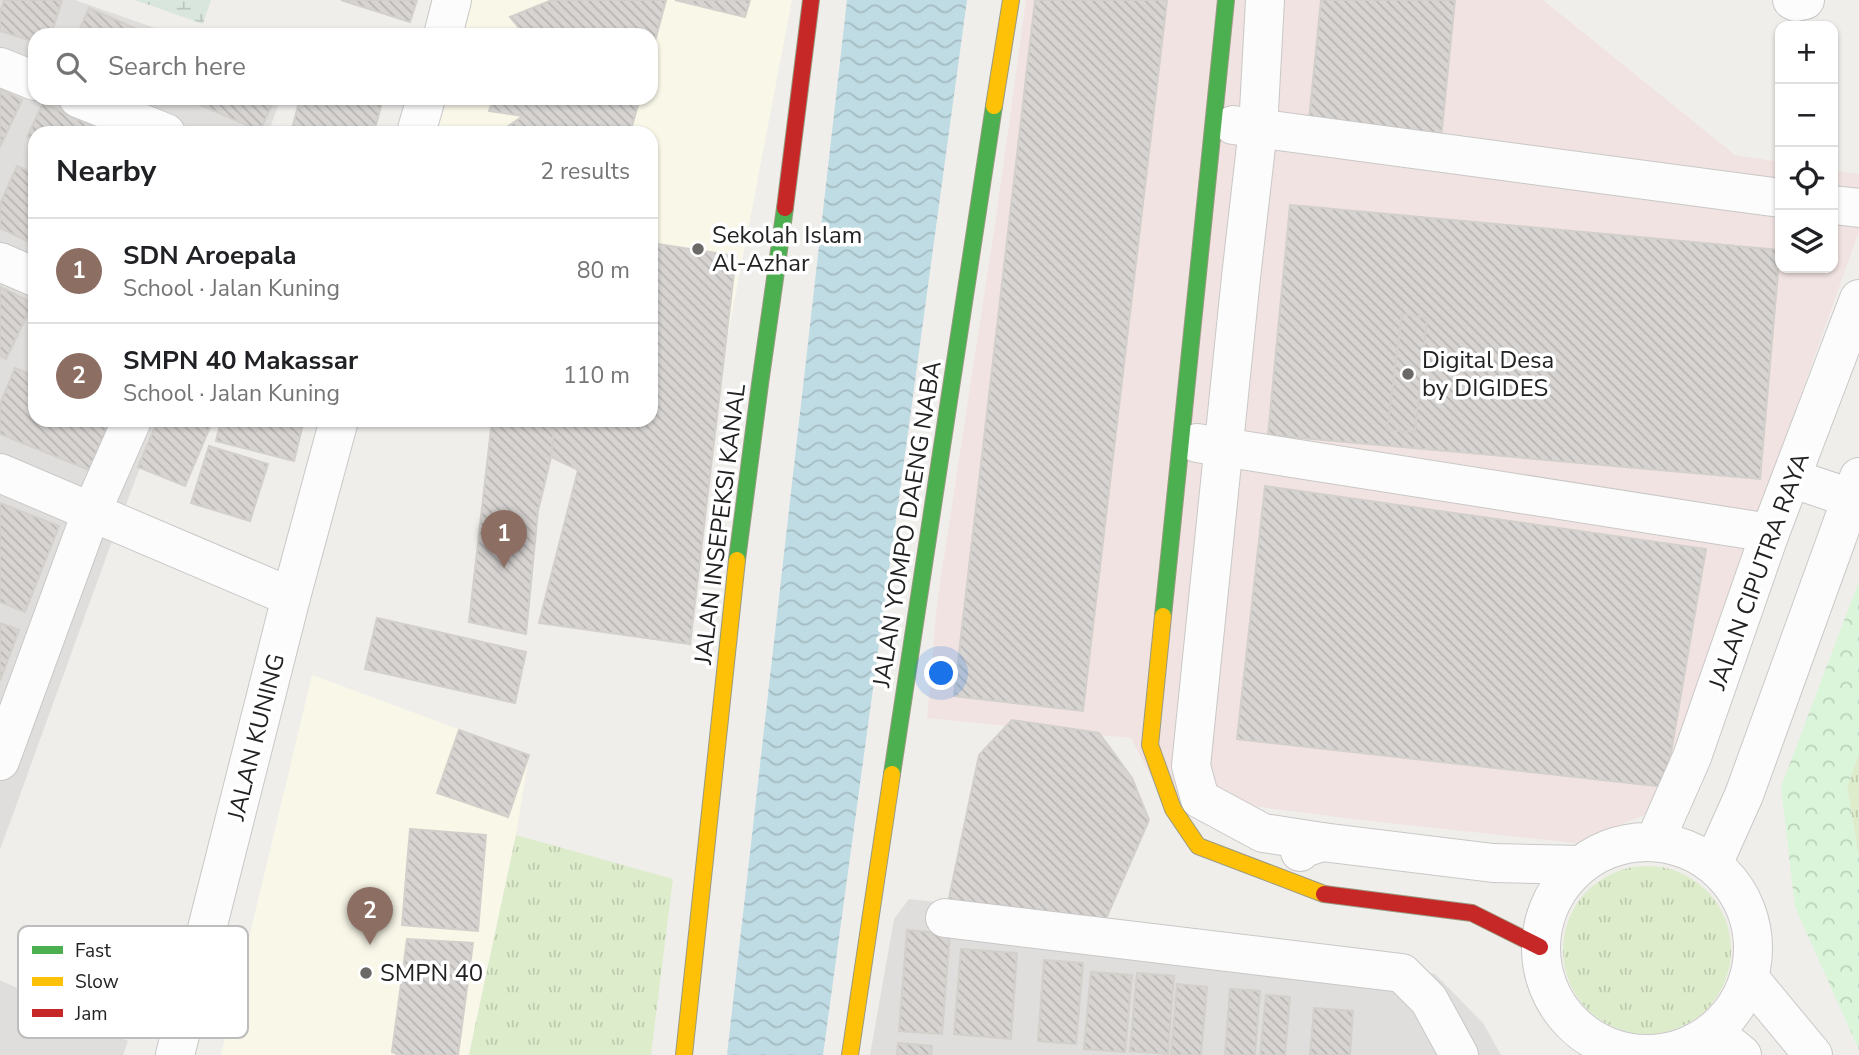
<!DOCTYPE html>
<html lang="en">
<head>
<meta charset="utf-8">
<style>
	body { margin:0; font-family:"Nunito Sans",sans-serif; background:#f2f2f2; color:#202124 }
	.controls { position:absolute; right:21px; top:21px; display:grid; overflow:hidden; border-radius:14px; box-shadow:0 2px 5px #0004 }
	.controls button { width:63px; height:63px; display:grid; place-items:center; padding:0; border:0; border-bottom:2px solid #e0e0e0; background:#fff; color:#202124; font:35px sans-serif }
	.you { position:absolute; left:942px; top:674px; width:24px; height:24px; margin:-18px; border:5px solid #fff; border-radius:50%; background:#1a73e8; box-shadow:0 0 0 10px #1a73e833 }
	.badge { display:grid; place-items:center; width:46px; height:46px; border-radius:50%; background:#6a6968; color:#fff; font-size:23px; font-weight:700 }
	.pin { position:absolute; translate:-50% -58px; filter:drop-shadow(0 2px 4px #0008) }
	.pin::after { content:''; position:absolute; top:37px; width:24px; height:21px; background:inherit; clip-path:polygon(0 0,100% 0,50% 100%) }
	.list { margin:0; padding:0; list-style:none }
	h2 { display:flex; justify-content:space-between; align-items:center; height:91px; margin:0; padding:0 28px; font-size:30px }
	h2 small { font-size:23px; font-weight:400; color:#757577 }
	.list li { display:grid; grid-template-columns:46px 1fr auto; gap:21px; align-items:center; box-sizing:border-box; height:105px; padding:0 28px; border-top:2px solid #e0e0e0 }
	.list b { display:block; font-size:26px; white-space:nowrap }
	.list p { margin:0; font-size:23px; white-space:nowrap; color:#757577 }
	.list em { font-size:23px; font-style:normal; color:#757577 }
	.icon { flex:none; width:38px; height:38px; fill:none; stroke:currentColor; stroke-width:2; stroke-linecap:round; stroke-linejoin:round }
	.map { position:relative; flex:none; width:1859px; height:1055px; overflow:hidden }
	.search { position:absolute; background:#fff; box-shadow:0 2px 5px #0004; left:28px; top:28px; width:630px; height:77px; display:flex; align-items:center; gap:18px; box-sizing:border-box; padding:0 24px; border-radius:21px; color:#757577; font-size:26px }
	.panel { position:absolute; background:#fff; box-shadow:0 2px 5px #0004; left:28px; top:126px; width:630px; height:301px; border-radius:21px }
	.map>svg:first-child { display:block }
	.residential { fill:#dfdedc }
	.commercial { fill:#f1e3e1 }
	.education { fill:#f8f7e8 }
	.grass { fill:url(#grass-tufts) }
	.wetland { fill:url(#wetland-marsh) }
	.park { fill:url(#park-crowns) }
	.water { fill:url(#water-waves) }
	.building { fill:url(#building-back-hatch); stroke:#d3d0cc; stroke-width:2 }
	.lines { fill:none; stroke-linecap:round; stroke-linejoin:round }
	.street-casing { stroke:#c9c8c7; stroke-width:40 }
	.fast-casing { stroke:#999a82; stroke-width:18 }
	.slow-casing { stroke:#999a82; stroke-width:18 }
	.jam-casing { stroke:#999a82; stroke-width:18 }
	.street { stroke:#fdfcfc; stroke-width:38 }
	.fast { stroke:#4caf50; stroke-width:16 }
	.slow { stroke:#ffc107; stroke-width:16 }
	.jam { stroke:#c62828; stroke-width:16 }
	.poi-dot { fill:#6a6968; stroke:#fff; stroke-width:2.5 }
	.labels { text-anchor:middle; stroke-width:7; stroke-linejoin:round; paint-order:stroke }
	.poi-label { font-size:24px; fill:#222; stroke:#fff; text-anchor:start }
	.street-label { font-size:24px; fill:#222; stroke:#fff }
	.key { fill:#fff; stroke:#bdbdbd; stroke-width:2 }
	.key-label { font-size:19px; fill:#222 }
</style>
</head>
<body>
<div class="map">
<svg width="1859" height="1055" viewBox="0 0 1859 1055">
	<defs>
		<pattern id="grass-tufts" width="24" height="20" patternUnits="userSpaceOnUse" patternTransform="scale(1.75)"><rect width="24" height="20" fill="#ddeccb"/><path d="M3 7l-1-3M5 7V3M7 7l1-3M15 17l-1-3M17 17v-4M19 17l1-3" fill="none" stroke="#bdcaae"/></pattern>
		<pattern id="wetland-marsh" width="20" height="14" patternUnits="userSpaceOnUse" patternTransform="scale(1.75)"><rect width="20" height="14" fill="#d9e6de"/><path d="M1 5h8M5 5V1M11 12h8M15 12V8" fill="none" stroke="#bac5be"/></pattern>
		<pattern id="park-crowns" width="20" height="18" patternUnits="userSpaceOnUse" patternTransform="scale(1.75)"><rect width="20" height="18" fill="#daf5da"/><path d="M2 6a3 3 0 1 1 6 0M12 15a3 3 0 1 1 6 0" fill="none" stroke="#bbd2bb"/></pattern>
		<pattern id="water-waves" width="16" height="10" patternUnits="userSpaceOnUse" patternTransform="scale(1.75)"><rect width="16" height="10" fill="#bfdbe3"/><path d="M0 5q4-4 8 0t8 0" fill="none" stroke="#a4bcc2"/></pattern>
		<pattern id="building-back-hatch" width="6" height="6" patternUnits="userSpaceOnUse" patternTransform="scale(1.75)"><rect width="6" height="6" fill="#d7d4d2"/><path d="M-1 5l2 2M0 0l6 6M5-1l2 2" fill="none" stroke="#b8b6b4"/></pattern>
	</defs>
	<rect width="100%" height="100%" fill="#f0eeeb"/>
	<g class="residential">
		<path d="M 0,0 L 75,0 L 175,35 L 35,35 L 35,98 L 281,98 L 268,133 L 35,133 L 35,420 L 158,420 L 108,552 L 0,850 Z"/>
		<path d="M 909,899 L 1336,948 L 1435,974 L 1483,1023 L 1501,1055 L 870,1055 L 894,919 Z"/>
		<path d="M 0,980 L 128,1041 L 123,1055 L 0,1055 Z"/>
	</g>
	<path class="commercial" d="M 1026,0 L 1543,0 L 1735,155 L 1780,162 L 1780,268 L 1833,268 L 1833,170 L 1859,174 L 1859,231 L 1737,575 L 1657,810 L 1575,843 L 1361,820 L 1160,794 L 1131,738 L 927,718 L 937,603 L 997,211 Z"/>
	<g class="education">
		<path d="M 467,0 L 792,0 L 722,366 L 690,644 L 539,623 L 578,471 L 551,457 L 555,420 L 651,420 L 651,133 L 434,133 L 443,98 L 651,98 L 651,35 L 459,35 Z"/>
		<path d="M 312,675 L 529,755 L 516,835 L 469,1055 L 221,1055 Z"/>
	</g>
	<g class="grass">
		<path d="M 1859,753 L 1859,857 L 1847,787 Z"/>
		<path d="M 516,835 L 673,879 L 651,1055 L 469,1055 Z"/>
		<circle cx="1647" cy="950" r="84"/>
	</g>
	<path class="wetland" d="M 135,0 L 211,0 L 203,24 Z"/>
	<path class="park" d="M 1859,581 L 1859,753 L 1847,787 L 1859,857 L 1859,1050 L 1795,907 L 1781,787 Z"/>
	<path class="water" d="M 847,0 L 967,0 L 823,1055 L 727,1055 Z"/>
	<g class="building">
		<path d="M 4,0 L 62,0 L 51,35 L 35,35 L 35,42 L 0,31 L 0,13 Z"/>
		<path d="M 341,0 L 417,0 L 410,22 Z"/>
		<path d="M 552,0 L 666,0 L 651,56 L 651,35 L 525,35 L 510,17 Z"/>
		<path d="M 675,0 L 750,0 L 745,17 Z"/>
		<path d="M 1035,0 L 1167,0 L 1083,711 L 954,696 Z"/>
		<path d="M 1321,0 L 1455,0 L 1441,138 L 1309,120 Z"/>
		<path d="M 89,8 L 150,35 L 77,35 Z"/>
		<path d="M 0,89 L 22,100 L 0,147 Z"/>
		<path d="M 192,98 L 275,98 L 260,131 L 191,101 Z"/>
		<path d="M 300,98 L 383,98 L 374,133 L 291,133 Z"/>
		<path d="M 486,98 L 640,98 L 630,133 L 498,133 L 523,116 L 489,111 L 493,100 Z"/>
		<path d="M 43,103 L 105,132 L 104,133 L 35,133 L 35,141 L 27,137 Z"/>
		<path d="M 17,166 L 35,174 L 35,245 L 0,228 L 0,204 Z"/>
		<path d="M 1290,205 L 1780,250 L 1760,479 L 1268,435 Z"/>
		<path d="M 651,243 L 736,256 L 690,644 L 539,623 L 578,470 L 551,457 L 555,420 L 651,420 Z"/>
		<path d="M 0,287 L 33,303 L 6,359 L 0,356 Z"/>
		<path d="M 1402,314 L 1427,318 L 1415,432 L 1387,430 Z"/>
		<path d="M 15,368 L 35,376 L 35,420 L 110,420 L 89,470 L 0,434 L 0,404 Z"/>
		<path d="M 158,420 L 213,420 L 185,486 L 138,467 Z"/>
		<path d="M 221,420 L 304,420 L 294,461 L 216,441 Z"/>
		<path d="M 492,420 L 555,420 L 551,457 L 538,511 L 526,634 L 469,622 Z"/>
		<path d="M 209,446 L 268,464 L 250,521 L 191,503 Z"/>
		<path d="M 1265,486 L 1706,549 L 1665,787 L 1237,739 Z"/>
		<path d="M 0,503 L 59,526 L 25,612 L 0,602 Z"/>
		<path d="M 377,618 L 526,652 L 515,703 L 365,669 Z"/>
		<path d="M 0,623 L 19,630 L 0,681 Z"/>
		<path d="M 1012,720 L 1099,733 L 1132,778 L 1149,820 L 1105,921 L 948,903 L 979,755 Z"/>
		<path d="M 459,730 L 529,755 L 508,817 L 437,793 Z"/>
		<path d="M 410,829 L 486,835 L 478,931 L 402,925 Z"/>
		<path d="M 907,930 L 950,934 L 942,1034 L 899,1031 Z"/>
		<path d="M 407,939 L 473,943 L 458,1055 L 399,1055 L 392,1052 Z"/>
		<path d="M 961,949 L 1017,953 L 1011,1039 L 954,1034 Z"/>
		<path d="M 1044,960 L 1083,963 L 1076,1044 L 1038,1041 Z"/>
		<path d="M 1091,972 L 1132,975 L 1125,1052 L 1084,1049 Z"/>
		<path d="M 1137,973 L 1174,976 L 1168,1054 L 1130,1051 Z"/>
		<path d="M 1177,984 L 1207,987 L 1201,1055 L 1171,1055 Z"/>
		<path d="M 1230,989 L 1260,991 L 1255,1055 L 1225,1055 Z"/>
		<path d="M 1266,995 L 1290,997 L 1285,1055 L 1260,1055 Z"/>
		<path d="M 1314,1008 L 1353,1011 L 1350,1055 L 1310,1055 Z"/>
		<path d="M 898,1043 L 932,1046 L 931,1055 L 897,1055 Z"/>
	</g>
	<g class="lines">
		<g class="street-casing">
			<g id="street">
				<path d="M 1265,0 L 1258,129 L 1241,277 L 1191,766 L 1200,799 L 1263,833 L 1322,842"/>
				<path d="M 1792,0 L 1796,2 L 1805,0"/>
				<path d="M 443,35 L 452,0"/>
				<path d="M 0,67 L 35,81"/>
				<path d="M 78,98 L 166,133"/>
				<path d="M 1233,125 L 1780,198"/>
				<path d="M 416,133 L 426,98"/>
				<path d="M 1833,205 L 1859,208"/>
				<path d="M 0,262 L 35,277"/>
				<path d="M 1197,443 L 1770,533"/>
				<path d="M 0,473 L 291,597"/>
				<path d="M 1791,478 L 1850,498"/>
				<path d="M 0,761 L 91,513 L 132,420"/>
				<path d="M 1655,841 L 1692,757 L 1770,533 L 1859,299"/>
				<circle cx="1647" cy="948" r="106"/>
				<path d="M 1300,852 L 1304,848 L 1322,842 L 1493,863 L 1580,865"/>
				<path d="M 1713,864 L 1744,795 L 1859,477"/>
				<path d="M 945,918 L 1402,973 L 1429,1000 L 1459,1055"/>
				<path d="M 1750,979 L 1813,1055"/>
				<path d="M 1714,1032 L 1742,1055"/>
				<path d="M 175,1055 L 291,597 L 339,420"/>
			</g>
		</g>
		<g class="fast-casing">
			<g id="fast">
				<path d="M 737,560 L 760,384 L 785,208"/>
				<path d="M 1163,616 L 1226,0"/>
				<path d="M 892,774 L 994,106"/>
			</g>
		</g>
		<g class="slow-casing">
			<g id="slow">
				<path d="M 994,106 L 1011,0"/>
				<path d="M 1163,616 L 1150,745 L 1173,809 L 1198,846 L 1324,894"/>
				<path d="M 684,1055 L 737,560"/>
				<path d="M 850,1055 L 892,774"/>
			</g>
		</g>
		<g class="jam-casing">
			<g id="jam">
				<path d="M 785,208 L 811,0"/>
				<path d="M 1324,894 L 1472,913 L 1540,947"/>
			</g>
		</g>
		<use href="#street" class="street"/>
		<use href="#fast" class="fast"/>
		<use href="#slow" class="slow"/>
		<use href="#jam" class="jam"/>
	</g>
	<g class="poi-dot">
		<circle cx="698" cy="249" r="7"/>
		<circle cx="1408" cy="374" r="7"/>
		<circle cx="366" cy="973" r="7"/>
	</g>
	<g class="labels">
		<g class="poi-label">
			<text x="712" y="243">Sekolah Islam<tspan x="712" dy="28">Al-Azhar</tspan></text>
			<text x="1422" y="368">Digital Desa<tspan x="1422" dy="28">by DIGIDES</tspan></text>
			<text x="380" y="981">SMPN 40</text>
		</g>
		<g class="street-label">
			<text transform="translate(720 524) rotate(-83)" y="8">JALAN INSEPEKSI KANAL</text>
			<text transform="translate(907 524) rotate(-81)" y="8">JALAN YOMPO DAENG NABA</text>
			<text transform="translate(1759 571) rotate(-70)" y="8">JALAN CIPUTRA RAYA</text>
			<text transform="translate(256 737) rotate(-76)" y="8">JALAN KUNING</text>
		</g>
	</g>
	<rect x="18" y="926" width="230" height="112" rx="10" class="key"/>
	<rect x="32" y="946" width="31" height="8" fill="#4caf50"/>
	<rect x="32" y="977" width="31" height="9" fill="#ffc107"/>
	<rect x="32" y="1009" width="31" height="8" fill="#c62828"/>
	<g class="key-label">
		<text x="75" y="957">Fast</text>
		<text x="75" y="988">Slow</text>
		<text x="75" y="1020">Jam</text>
	</g>
</svg>
<div class="controls">
<button>+</button>
<button>−</button>
<button><svg class="icon" aria-label="locate" viewBox="0 0 24 24"><circle cx="12" cy="12" r="6"/><path d="M12 2v4M12 18v4M2 12h4M18 12h4"/></svg></button>
<button><svg class="icon" aria-label="layers" viewBox="0 0 24 24"><path d="M12 4l9 5-9 5-9-5zM3 14l9 5 9-5"/></svg></button>
</div>
<div class="you"></div>
<div class="pin badge" style="left:504px;top:568px;background:#8d6e63">1</div>
<div class="pin badge" style="left:370px;top:945px;background:#8d6e63">2</div>
<div class="search"><svg class="icon" aria-label="search" viewBox="0 0 24 24"><circle cx="10" cy="10" r="6"/><path d="M15 15l6 6"/></svg>Search here</div>
<section class="panel">
<h2>Nearby<small>2 results</small></h2>
<ul class="list">
<li><span class="badge" style="background:#8d6e63">1</span><div><b>SDN Aroepala</b><p>School · Jalan Kuning</p></div><em>80 m</em></li>
<li><span class="badge" style="background:#8d6e63">2</span><div><b>SMPN 40 Makassar</b><p>School · Jalan Kuning</p></div><em>110 m</em></li>
</ul>
</section>
</div>
</body>
</html>
